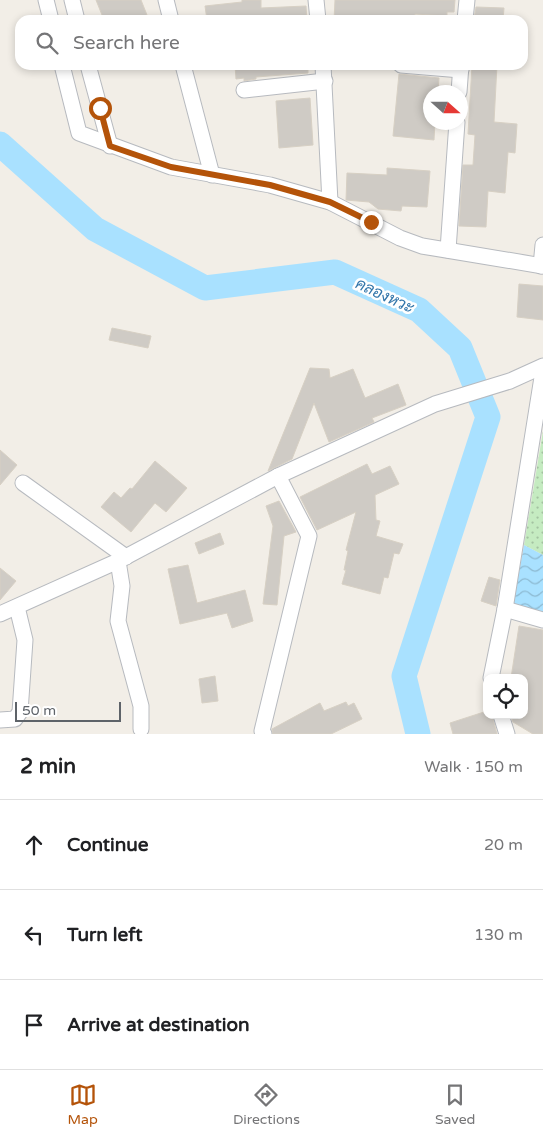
<!DOCTYPE html>
<html lang="en">
<head>
<meta charset="utf-8">
<style>
	body { margin:0; font-family:"Varela Round",Sarabun,sans-serif; background:#f6f6f6; color:#202124 }
	.controls { position:absolute; right:15px; bottom:15px; display:grid; overflow:hidden; border-radius:10px; box-shadow:0 2px 8px #0003 }
	.controls button { width:45px; height:45px; display:grid; place-items:center; padding:0; border:0; border-bottom:1px solid #e0e0e0; background:#fff; color:#202124; font:25px sans-serif }
	.compass { position:absolute; left:423px; top:85px; width:45px; height:45px; border-radius:50%; background:#fff; box-shadow:0 2px 8px #0003; rotate:111deg }
	.scale { position:absolute; left:15px; bottom:12px; width:106px; box-sizing:border-box; padding-left:5px; border:2px solid #5e6369; border-top:0; font-size:14px; line-height:18px; white-space:nowrap; color:#5e6369; -webkit-text-stroke:4px #fff; paint-order:stroke }
	.stop { position:absolute; width:15px; height:15px; margin:-11px; border:4px solid #b45309; border-radius:50%; background:#fff }
	.stop.end { background:#b45309; border-color:#fff; box-shadow:0 1px 5px #0008 }
	.list { margin:0; padding:0; list-style:none }
	h2 { display:flex; justify-content:space-between; align-items:center; height:65px; margin:0; padding:0 20px; font-size:21px }
	h2 small { font-size:16px; font-weight:400; color:#757577 }
	.list li { display:grid; grid-template-columns:32px 1fr auto; gap:15px; align-items:center; box-sizing:border-box; height:90px; padding:0 20px; border-top:1px solid #e0e0e0 }
	.list b { display:block; font-size:19px; white-space:nowrap }
	.list em { font-size:16px; font-style:normal; color:#757577 }
	.icon { flex:none; width:28px; height:28px; fill:none; stroke:currentColor; stroke-width:2; stroke-linecap:round; stroke-linejoin:round }
	.map { position:relative; flex:none; width:543px; height:734px; overflow:hidden }
	.search { position:absolute; background:#fff; box-shadow:0 2px 8px #0003; left:15px; right:15px; top:15px; height:55px; display:flex; align-items:center; gap:12px; box-sizing:border-box; padding:0 18px; border-radius:15px; color:#757577; font-size:19px }
	.sheet { height:335px; background:#fff }
	nav { display:flex; justify-content:space-around; align-items:center; box-sizing:border-box; height:70px; border-top:1px solid #e0e0e0; background:#fff; font-size:14px; color:#757577 }
	nav a { display:grid; justify-items:center; gap:2px }
	nav .on { color:#b45309 }
	.map>svg:first-child { display:block }
	.grass { fill:url(#grass-dots) }
	.water { fill:url(#water-waves) }
	.lines { fill:none; stroke-linecap:round; stroke-linejoin:round }
	.river { stroke:#a9e1ff; stroke-width:25 }
	.building { fill:#cfcbc5; stroke:#d7d0c4 }
	.minor-casing { stroke:#b7babf; stroke-width:17 }
	.minor { stroke:#fff; stroke-width:15 }
	.route { stroke:#b45309; stroke-width:6 }
	.labels { text-anchor:middle; stroke-width:5; stroke-linejoin:round; paint-order:stroke }
	.water-label { font-size:16px; font-style:italic; fill:#3477ab; stroke:#fff }
</style>
</head>
<body>
<div class="map">
<svg width="543" height="734" viewBox="0 0 543 734">
	<defs>
		<pattern id="grass-dots" width="8" height="8" patternUnits="userSpaceOnUse" patternTransform="scale(1.25)"><rect width="8" height="8" fill="#c5ebc1"/><path d="M2 2h.1M6 6h.1" fill="none" stroke="#a3c2a1" stroke-width="1.8" stroke-linecap="round"/></pattern>
		<pattern id="water-waves" width="16" height="10" patternUnits="userSpaceOnUse" patternTransform="scale(1.25)"><rect width="16" height="10" fill="#a9e1ff"/><path d="M0 5q4-4 8 0t8 0" fill="none" stroke="#8dbad2"/></pattern>
	</defs>
	<rect width="100%" height="100%" fill="#f2eee7"/>
	<path class="grass" d="M 543,431 L 543,555 L 524,545 Z"/>
	<path class="water" d="M 524,545 L 543,555 L 543,613 L 513,605 Z"/>
	<g class="lines">
		<path class="river" d="M 0,144 L 95,229 L 205,288 L 335,272 L 419,310 L 460,348 L 488,417 L 404,676 L 418,734"/>
	</g>
	<g class="building">
		<path d="M 96,0 L 141,0 L 149,20 L 104,20 Z"/>
		<path d="M 242,0 L 261,0 L 261,8 L 306,6 L 307,20 L 207,20 L 205,6 L 242,2 Z"/>
		<path d="M 335,0 L 455,0 L 454,12 L 447,12 L 447,16 L 415,14 L 414,20 L 334,20 Z"/>
		<path d="M 476,7 L 504,8 L 503,20 L 474,20 Z"/>
		<path d="M 235,65 L 308,65 L 308,73 L 256,77 L 256,79 L 244,81 L 244,78 L 236,79 Z"/>
		<path d="M 472,65 L 497,65 L 494,122 L 517,124 L 515,153 L 508,152 L 505,193 L 488,191 L 486,227 L 459,226 L 463,165 L 473,165 L 475,135 L 468,134 Z"/>
		<path d="M 399,74 L 439,78 L 438,92 L 430,92 L 430,122 L 435,122 L 434,140 L 393,136 Z"/>
		<path d="M 310,98 L 313,145 L 279,148 L 276,101 Z"/>
		<path d="M 387,168 L 430,171 L 427,207 L 402,206 L 401,211 L 378,209 L 369,202 L 346,200 L 347,173 L 387,175 Z"/>
		<path d="M 519,284 L 543,286 L 543,320 L 517,317 Z"/>
		<path d="M 112,328 L 151,336 L 148,348 L 109,340 Z"/>
		<path d="M 310,368 L 329,369 L 330,378 L 353,369 L 365,398 L 398,384 L 406,405 L 372,418 L 374,422 L 329,442 L 314,403 L 292,459 L 268,471 Z"/>
		<path d="M 0,450 L 17,465 L 0,485 Z"/>
		<path d="M 155,461 L 187,488 L 166,512 L 155,503 L 131,532 L 101,507 L 114,492 L 121,498 L 130,488 L 132,489 Z"/>
		<path d="M 367,464 L 372,474 L 390,466 L 399,484 L 375,495 L 376,520 L 380,521 L 376,536 L 403,544 L 399,554 L 394,553 L 388,578 L 384,577 L 380,594 L 342,584 L 346,570 L 344,570 L 348,551 L 346,550 L 356,512 L 317,530 L 300,497 Z"/>
		<path d="M 279,501 L 296,532 L 284,536 L 277,605 L 263,604 L 273,526 L 266,506 Z"/>
		<path d="M 220,533 L 224,544 L 199,554 L 195,543 Z"/>
		<path d="M 188,565 L 197,603 L 245,590 L 253,621 L 232,628 L 227,613 L 180,624 L 168,569 Z"/>
		<path d="M 0,568 L 16,581 L 0,600 Z"/>
		<path d="M 489,577 L 500,580 L 496,606 L 481,601 Z"/>
		<path d="M 519,626 L 543,630 L 543,734 L 533,734 L 513,722 L 511,715 L 524,715 L 524,678 L 511,678 Z"/>
		<path d="M 215,676 L 218,701 L 202,703 L 199,679 Z"/>
		<path d="M 346,702 L 348,706 L 354,703 L 362,719 L 331,734 L 273,734 L 272,729 L 320,703 L 324,711 Z"/>
		<path d="M 487,711 L 487,715 L 492,715 L 497,734 L 453,734 L 450,723 Z"/>
	</g>
	<g class="lines">
		<g class="minor-casing">
			<g id="minor">
				<path d="M 46,0 L 51,20"/>
				<path d="M 72,0 L 77,20"/>
				<path d="M 166,0 L 171,20"/>
				<path d="M 316,0 L 318,20"/>
				<path d="M 465,20 L 467,0"/>
				<path d="M 62,65 L 79,133 L 171,167 L 270,185 L 330,202 L 400,238 L 422,246 L 543,266"/>
				<path d="M 88,65 L 110,146"/>
				<path d="M 183,65 L 212,175"/>
				<path d="M 323,65 L 330,202"/>
				<path d="M 401,65 L 461,70"/>
				<path d="M 244,90 L 325,81"/>
				<path d="M 459,92 L 461,65"/>
				<path d="M 448,250 L 457,122"/>
				<path d="M 541,266 L 543,245"/>
				<path d="M 23,483 L 126,557"/>
				<path d="M 118,561 L 122,586 L 118,621 L 141,706 L 141,729"/>
				<path d="M 505,609 L 543,620"/>
				<path d="M 0,614 L 118,561 L 278,476 L 435,404 L 510,381 L 543,366"/>
				<path d="M 491,678 L 505,609 L 543,371"/>
				<path d="M 501,715 L 507,734"/>
				<path d="M 0,720 L 15,719 L 20,712 L 25,640 L 17,607"/>
				<path d="M 264,734 L 262,731 L 309,536 L 278,476"/>
			</g>
		</g>
		<use href="#minor" class="minor"/>
	</g>
	<g class="lines">
		<path class="route" d="M 100,108 L 110,146 L 171,167 L 270,185 L 330,202 L 371,222"/>
	</g>
	<g class="labels">
		<g class="water-label">
			<text transform="translate(385 295) rotate(25)" y="6">คลองหวะ</text>
		</g>
	</g>
</svg>
<div class="controls">
<button><svg class="icon" aria-label="locate" viewBox="0 0 24 24"><circle cx="12" cy="12" r="6"/><path d="M12 2v4M12 18v4M2 12h4M18 12h4"/></svg></button>
</div>
<svg class="compass" viewBox="-18 -18 36 36"><path d="M0-13l5 13h-10z" fill="#e53935"/><path d="M0 13l5-13h-10z" fill="#757577"/></svg>
<div class="scale">50 m</div>
<div class="stop" style="left:100px;top:108px"></div>
<div class="stop end" style="left:371px;top:222px"></div>
<div class="search"><svg class="icon" aria-label="search" viewBox="0 0 24 24"><circle cx="10" cy="10" r="6"/><path d="M15 15l6 6"/></svg>Search here</div>
</div>
<section class="sheet">
<h2>2 min<small>Walk · 150 m</small></h2>
<ul class="list">
<li><svg class="icon" aria-label="ahead" viewBox="0 0 24 24"><path d="M12 20V5M6 11l6-6 6 6"/></svg><div><b>Continue</b></div><em>20 m</em></li>
<li><svg class="icon" aria-label="left" viewBox="0 0 24 24"><path d="M17 20v-9H6M10 6l-5 5 5 5"/></svg><div><b>Turn left</b></div><em>130 m</em></li>
<li><svg class="icon" aria-label="arrive" viewBox="0 0 24 24"><path d="M6 21V4h12l-3 4 3 4H6"/></svg><div><b>Arrive at destination</b></div></li>
</ul>
</section>
<nav>
<a class="on"><svg class="icon" aria-label="map" viewBox="0 0 24 24"><path d="M3 6l6-2 6 2 6-2v14l-6 2-6-2-6 2zM9 4v14M15 6v14"/></svg>Map</a>
<a><svg class="icon" aria-label="directions" viewBox="0 0 24 24"><path d="M12 3l9 9-9 9-9-9zM9 14v-3h6M13 9l2 2-2 2"/></svg>Directions</a>
<a><svg class="icon" aria-label="saved" viewBox="0 0 24 24"><path d="M7 4h10v16l-5-4-5 4z"/></svg>Saved</a>
</nav>
</body>
</html>
